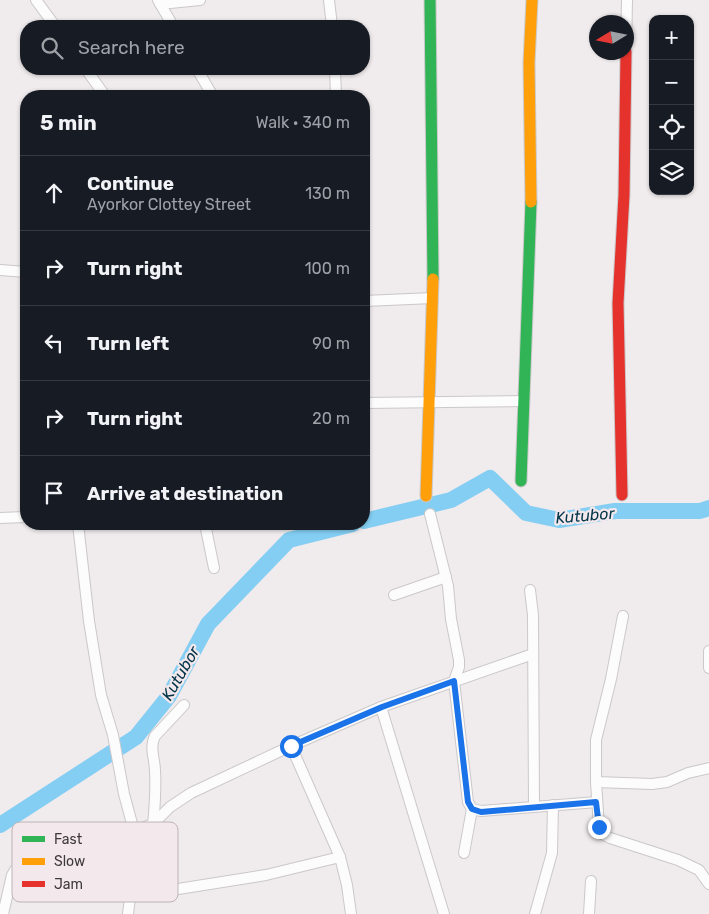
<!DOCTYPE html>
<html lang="en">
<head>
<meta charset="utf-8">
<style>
	body { margin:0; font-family:Rubik,sans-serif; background:#242831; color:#f1f3f6 }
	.controls { position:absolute; right:15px; top:15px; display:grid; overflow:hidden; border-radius:10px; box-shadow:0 1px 4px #0004 }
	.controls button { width:45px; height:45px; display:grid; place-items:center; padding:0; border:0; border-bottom:1px solid #363941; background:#171b24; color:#f1f3f6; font:25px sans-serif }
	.compass { position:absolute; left:589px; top:15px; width:45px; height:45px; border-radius:50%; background:#171b24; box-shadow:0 1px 4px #0004; rotate:260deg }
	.stop { position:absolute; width:15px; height:15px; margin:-11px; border:4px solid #1a73e8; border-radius:50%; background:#fff }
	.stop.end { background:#1a73e8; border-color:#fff; box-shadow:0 1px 5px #0008 }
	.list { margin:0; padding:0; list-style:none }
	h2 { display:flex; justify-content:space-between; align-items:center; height:65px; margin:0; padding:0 20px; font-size:21px }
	h2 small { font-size:16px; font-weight:400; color:#9ea1a6 }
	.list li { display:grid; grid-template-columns:32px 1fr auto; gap:15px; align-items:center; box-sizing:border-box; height:75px; padding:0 20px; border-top:1px solid #363941 }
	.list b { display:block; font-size:19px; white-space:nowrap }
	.list p { margin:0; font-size:16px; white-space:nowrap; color:#9ea1a6 }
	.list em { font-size:16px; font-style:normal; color:#9ea1a6 }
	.icon { flex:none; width:28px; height:28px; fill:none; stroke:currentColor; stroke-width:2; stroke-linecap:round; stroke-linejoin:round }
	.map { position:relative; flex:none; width:709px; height:914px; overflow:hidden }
	.search { position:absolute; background:#171b24; box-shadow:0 1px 4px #0004; left:20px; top:20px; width:350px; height:55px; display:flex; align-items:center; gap:12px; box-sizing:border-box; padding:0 18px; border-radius:20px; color:#9ea1a6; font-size:19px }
	.panel { position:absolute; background:#171b24; box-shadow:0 1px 4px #0004; left:20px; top:90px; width:350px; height:440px; border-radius:20px }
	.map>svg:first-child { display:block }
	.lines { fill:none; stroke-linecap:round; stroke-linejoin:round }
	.river { stroke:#84cef3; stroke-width:16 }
	.street-casing { stroke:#cbc8c9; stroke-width:12 }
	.fast-casing { stroke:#cbc8c9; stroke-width:13 }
	.slow-casing { stroke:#cbc8c9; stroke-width:13 }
	.jam-casing { stroke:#cbc8c9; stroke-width:13 }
	.street { stroke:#fdfcfc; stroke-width:10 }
	.fast { stroke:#30b455; stroke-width:11 }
	.slow { stroke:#ff9f0a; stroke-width:11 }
	.jam { stroke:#e5322d; stroke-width:11 }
	.route { stroke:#1a73e8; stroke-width:6 }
	.labels { text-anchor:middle; stroke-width:4.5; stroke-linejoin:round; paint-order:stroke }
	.water-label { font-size:16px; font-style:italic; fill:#033549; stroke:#f3e8ec }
	.key { fill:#f3e8ec; stroke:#bdb4b7; stroke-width:1 }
	.key-label { font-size:14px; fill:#3e3a3b }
</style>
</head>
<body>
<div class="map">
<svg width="709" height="914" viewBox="0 0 709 914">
	<rect width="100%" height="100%" fill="#f0ebed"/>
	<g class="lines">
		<g class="river">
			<path d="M 364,521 L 451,500 L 490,478 L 526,513 L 559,520 L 615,511 L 700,511 L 709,508"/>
			<path d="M 0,825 L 136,737 L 169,696 L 208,624 L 289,540 L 353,524"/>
		</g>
		<g class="street-casing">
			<g id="street">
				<path d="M 36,0 L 55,26"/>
				<path d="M 158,0 L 173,26"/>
				<path d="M 329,0 L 332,26"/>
				<path d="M 160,4 L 200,0"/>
				<path d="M 626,51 L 627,0"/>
				<path d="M 86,69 L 105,96"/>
				<path d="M 197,69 L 211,93"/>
				<path d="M 335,69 L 336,96"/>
				<path d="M 0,270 L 26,272"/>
				<path d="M 364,301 L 433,298"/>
				<path d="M 364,403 L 524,401"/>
				<path d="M 430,514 L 448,586 L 451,619 L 459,660 L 459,667 L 454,681 L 468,802 L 472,809 L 481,811 L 597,802"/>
				<path d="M 0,518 L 26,517"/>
				<path d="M 78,524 L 89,621 L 101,695 L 113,735 L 124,794 L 134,831 L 131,889 L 128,914"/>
				<path d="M 205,524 L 214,568"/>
				<path d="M 530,590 L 533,615 L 534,806"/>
				<path d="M 394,595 L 446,577"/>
				<path d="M 623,616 L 611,679 L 596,740 L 596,782 L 599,827 L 604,835 L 610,838 L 678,860 L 699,870 L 709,884"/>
				<path d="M 709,651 L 709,668"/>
				<path d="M 381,707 L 444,914"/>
				<path d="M 291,746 L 340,857 L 347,885 L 351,914"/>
				<path d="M 596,782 L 652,784 L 667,782 L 688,773 L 709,768"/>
				<path d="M 134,831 L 153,824 L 170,807 L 191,793 L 291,746 L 381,707 L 533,654"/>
				<path d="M 464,853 L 472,809"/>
				<path d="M 132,869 C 136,866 142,864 145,860 C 154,848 156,787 155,771 C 155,759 149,748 155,736 L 184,705"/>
				<path d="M 3,914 L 12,875 L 15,870 L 21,868 L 153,893 L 266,875 L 340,857"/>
				<path d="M 535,914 L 552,853 L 553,805"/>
				<path d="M 589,914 L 591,881"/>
			</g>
		</g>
		<g class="fast-casing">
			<g id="fast">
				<path d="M 430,0 L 433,279"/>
				<path d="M 521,481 L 531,202"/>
			</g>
		</g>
		<g class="slow-casing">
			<g id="slow">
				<path d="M 531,202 L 529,63 L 532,0"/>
				<path d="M 426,496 L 433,279"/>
			</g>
		</g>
		<g class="jam-casing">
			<path id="jam" d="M 622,495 L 618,303 L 624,195 L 626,52"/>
		</g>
		<use href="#street" class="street"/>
		<use href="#fast" class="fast"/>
		<use href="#slow" class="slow"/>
		<use href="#jam" class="jam"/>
	</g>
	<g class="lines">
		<path class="route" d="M 291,746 L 382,707 L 454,681 L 468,802 L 472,809 L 481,812 L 596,802 L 599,827"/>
	</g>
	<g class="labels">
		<g class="water-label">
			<text transform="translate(585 515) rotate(-5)" y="6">Kutubor</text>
			<text transform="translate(180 673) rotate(-60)" y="6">Kutubor</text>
		</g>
	</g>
	<rect x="12" y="822" width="166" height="80" rx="8" class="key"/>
	<rect x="22" y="836" width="23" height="6" fill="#30b455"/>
	<rect x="22" y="858" width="23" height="7" fill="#ff9f0a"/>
	<rect x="22" y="881" width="23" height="6" fill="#e5322d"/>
	<g class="key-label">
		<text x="54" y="844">Fast</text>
		<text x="54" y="866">Slow</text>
		<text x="54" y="889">Jam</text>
	</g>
</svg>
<div class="controls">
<button>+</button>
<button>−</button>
<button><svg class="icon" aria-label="locate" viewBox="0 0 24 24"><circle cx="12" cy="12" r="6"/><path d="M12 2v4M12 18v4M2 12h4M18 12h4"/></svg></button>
<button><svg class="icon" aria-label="layers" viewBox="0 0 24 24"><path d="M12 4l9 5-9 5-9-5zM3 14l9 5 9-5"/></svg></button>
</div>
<svg class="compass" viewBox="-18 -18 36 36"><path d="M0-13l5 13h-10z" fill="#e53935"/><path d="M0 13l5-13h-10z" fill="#9ea1a6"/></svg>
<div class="stop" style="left:291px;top:746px"></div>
<div class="stop end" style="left:599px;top:827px"></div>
<div class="search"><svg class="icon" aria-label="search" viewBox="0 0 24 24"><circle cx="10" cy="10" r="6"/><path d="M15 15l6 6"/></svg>Search here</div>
<section class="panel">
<h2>5 min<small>Walk · 340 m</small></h2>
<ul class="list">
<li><svg class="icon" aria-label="ahead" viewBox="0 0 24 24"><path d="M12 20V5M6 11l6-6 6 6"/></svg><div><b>Continue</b><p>Ayorkor Clottey Street</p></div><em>130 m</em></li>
<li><svg class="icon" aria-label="right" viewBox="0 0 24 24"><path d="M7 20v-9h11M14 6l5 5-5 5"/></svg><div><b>Turn right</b></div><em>100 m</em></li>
<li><svg class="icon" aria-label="left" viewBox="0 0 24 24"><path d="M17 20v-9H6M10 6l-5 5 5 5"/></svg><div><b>Turn left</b></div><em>90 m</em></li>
<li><svg class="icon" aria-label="right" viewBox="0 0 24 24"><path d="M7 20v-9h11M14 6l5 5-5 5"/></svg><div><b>Turn right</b></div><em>20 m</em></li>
<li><svg class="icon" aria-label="arrive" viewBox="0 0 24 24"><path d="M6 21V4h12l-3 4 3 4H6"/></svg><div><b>Arrive at destination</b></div></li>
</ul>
</section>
</div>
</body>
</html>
